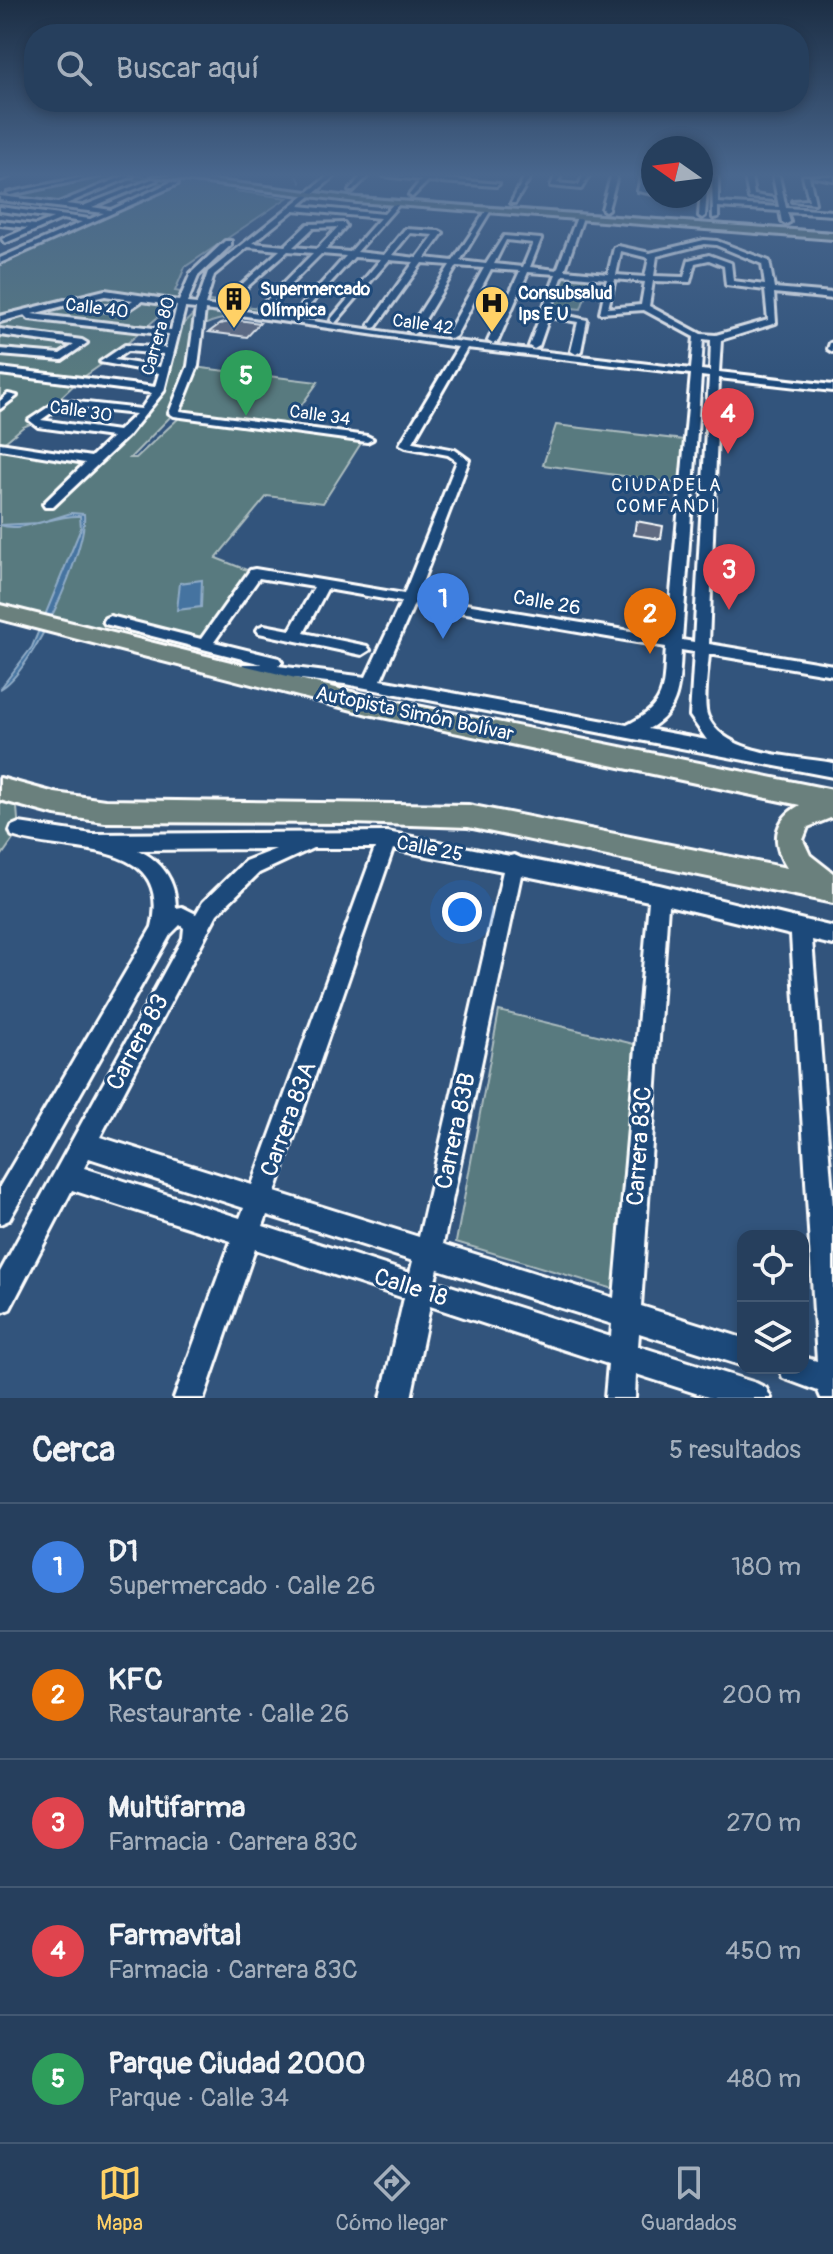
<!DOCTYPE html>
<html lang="es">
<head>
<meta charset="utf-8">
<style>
	body { margin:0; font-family:Pangolin,sans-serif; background:#2e4663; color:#f1f3f6 }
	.controls { position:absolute; right:24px; bottom:24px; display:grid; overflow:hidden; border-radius:16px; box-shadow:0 4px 12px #0003 }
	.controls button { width:72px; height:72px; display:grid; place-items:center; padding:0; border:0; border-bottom:2px solid #425872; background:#263f5d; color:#f1f3f6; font:40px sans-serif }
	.compass { position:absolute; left:641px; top:136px; width:72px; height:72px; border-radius:50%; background:#263f5d; box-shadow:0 4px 12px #0003; rotate:284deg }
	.you { position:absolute; left:462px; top:912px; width:28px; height:28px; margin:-20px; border:6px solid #fff; border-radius:50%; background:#1a73e8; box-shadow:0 0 0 12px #1a73e833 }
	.badge { display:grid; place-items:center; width:52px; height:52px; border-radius:50%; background:#ffd166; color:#fff; font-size:26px; font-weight:700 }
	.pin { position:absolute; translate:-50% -66px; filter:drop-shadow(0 2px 4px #0008) }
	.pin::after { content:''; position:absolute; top:42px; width:28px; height:24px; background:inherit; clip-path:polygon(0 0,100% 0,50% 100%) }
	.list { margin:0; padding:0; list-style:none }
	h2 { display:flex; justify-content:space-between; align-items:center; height:104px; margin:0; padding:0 32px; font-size:34px }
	h2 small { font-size:26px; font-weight:400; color:#a4afbc }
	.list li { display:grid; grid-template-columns:52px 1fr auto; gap:24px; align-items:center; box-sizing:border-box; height:128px; padding:0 32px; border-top:2px solid #425872 }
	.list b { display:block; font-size:30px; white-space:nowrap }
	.list p { margin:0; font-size:26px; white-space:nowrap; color:#a4afbc }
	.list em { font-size:26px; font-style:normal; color:#a4afbc }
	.icon { flex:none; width:44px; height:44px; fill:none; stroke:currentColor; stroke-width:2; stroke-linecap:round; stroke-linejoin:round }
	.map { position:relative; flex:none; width:833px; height:1398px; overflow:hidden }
	.search { position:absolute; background:#263f5d; box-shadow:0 4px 12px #0003; left:24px; right:24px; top:24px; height:88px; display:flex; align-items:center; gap:20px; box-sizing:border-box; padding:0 28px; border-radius:32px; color:#a4afbc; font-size:30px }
	.sheet { height:744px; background:#263f5d }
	nav { display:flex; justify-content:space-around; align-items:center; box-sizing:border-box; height:112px; border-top:2px solid #425872; background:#263f5d; font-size:22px; color:#a4afbc }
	nav a { display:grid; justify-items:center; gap:4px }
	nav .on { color:#ffd166 }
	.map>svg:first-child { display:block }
	.green { fill:#587a7f; stroke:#acbcbf; stroke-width:2 }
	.water { fill:#4473a0; stroke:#8fabc6; stroke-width:2 }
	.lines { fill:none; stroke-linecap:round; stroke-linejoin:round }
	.stream { stroke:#8fabc6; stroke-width:2 }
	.building { fill:#606b81; stroke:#fff; stroke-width:2 }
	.minor-casing { stroke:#fff; stroke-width:6 }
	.major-casing { stroke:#fff; stroke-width:6 }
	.highway-casing { stroke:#fff; stroke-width:6 }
	.minor { fill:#1f4a7a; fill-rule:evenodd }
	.major { fill:#6a807d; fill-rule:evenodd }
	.highway { fill:#6a807d; fill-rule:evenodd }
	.labels { text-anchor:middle; stroke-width:6; stroke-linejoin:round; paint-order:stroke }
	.far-poi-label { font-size:18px; font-weight:bold; fill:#fff; stroke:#1f4a7a; text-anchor:start }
	.far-street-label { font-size:18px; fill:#fff; stroke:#1f4a7a }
	.far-neighbourhood-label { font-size:18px; letter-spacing:2px; fill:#fff; stroke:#1f4a7a }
	.street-label { font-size:20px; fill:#fff; stroke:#1f4a7a }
	.near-street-label { font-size:24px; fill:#fff; stroke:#1f4a7a }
</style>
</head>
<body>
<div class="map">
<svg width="833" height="1398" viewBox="0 0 833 1398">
	<rect width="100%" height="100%" fill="#32547c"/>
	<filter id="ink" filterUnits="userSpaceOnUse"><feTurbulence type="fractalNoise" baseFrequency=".0125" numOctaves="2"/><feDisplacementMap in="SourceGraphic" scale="16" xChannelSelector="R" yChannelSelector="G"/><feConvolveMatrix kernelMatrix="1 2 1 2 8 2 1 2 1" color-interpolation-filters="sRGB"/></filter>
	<g filter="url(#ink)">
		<g class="green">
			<path d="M 98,176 L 139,176 L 238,188 L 235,191 L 287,198 L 185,267 L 175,291 L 186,293 L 182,307 L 171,306 L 105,362 L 78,381 L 35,422 L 23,427 L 5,442 L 5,446 L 95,461 L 158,391 L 174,333 L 202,306 L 202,300 L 274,310 C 261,321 227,311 201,327 L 193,367 L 318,382 L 285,428 L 174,413 L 130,458 L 136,458 L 181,416 L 363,440 L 323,503 L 267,496 L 216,558 L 252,572 L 195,658 L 0,612 L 0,261 L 165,188 L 156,186 L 160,183 L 123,179 L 60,205 L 0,195 Z"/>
			<path d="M 560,274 L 592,277 L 581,309 L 549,306 Z"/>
			<path d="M 556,425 L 692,441 L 689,485 L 543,465 Z"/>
			<path d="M 0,789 L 16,796 L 19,831 L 0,858 Z"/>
			<path d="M 499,1011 L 634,1044 L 617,1290 L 456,1242 Z"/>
		</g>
		<g class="water">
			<path d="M 71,513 L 84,514 C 88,548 32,673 0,689 L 32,647 L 81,528 L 80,516 C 56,514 23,533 0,525 L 39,523 Z"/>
			<path d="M 202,580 L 201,607 L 177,610 L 180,583 Z"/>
		</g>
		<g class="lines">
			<g class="stream">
				<path d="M 297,176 L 301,183"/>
				<path d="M 334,194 L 833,231"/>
			</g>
		</g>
		<g class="building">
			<path d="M 238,320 L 260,323 L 247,337 L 209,332 L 220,324 Z"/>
			<path d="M 636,521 L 663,526 L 661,539 L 634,535 Z"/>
		</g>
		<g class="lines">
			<g class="minor-casing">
				<g id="minor">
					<path d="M 0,176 L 11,176 L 0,180 Z"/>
					<path d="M 88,176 L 101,176 L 10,195 L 7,193 Z"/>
					<path d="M 124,176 L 133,176 L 66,204 L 83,206 L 152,179 L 157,180 L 92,207 L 111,210 L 171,182 L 178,184 L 0,263 L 0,258 L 82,222 L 62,219 L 5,243 L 2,239 L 28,228 L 0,225 L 0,221 L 36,225 L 53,218 L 0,211 L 0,207 L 90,219 L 104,213 L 0,200 L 0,196 L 58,203 Z"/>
					<path d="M 328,176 L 335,176 L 299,206 L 384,214 L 395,202 L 400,203 L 357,252 L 384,255 L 405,229 L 439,231 L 443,233 L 425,258 L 453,261 L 488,208 L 491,210 L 460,261 L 486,264 L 504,236 L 541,239 L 530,267 L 557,270 L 577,217 L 580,215 L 583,217 L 565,270 L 608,274 L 614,248 L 618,246 L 650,253 L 704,240 L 717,241 L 769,261 L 774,288 L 833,293 L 833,299 L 774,293 L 776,323 L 721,340 L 719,372 L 833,385 L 833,391 L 719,378 L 709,644 L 833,665 L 833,675 L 709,654 C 708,668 702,706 708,717 C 726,756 795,756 833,763 L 833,777 L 345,684 L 248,673 L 243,672 L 240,668 L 243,664 L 262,664 L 105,624 L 103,621 L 105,618 L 110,616 L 201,639 L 250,570 L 255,569 L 404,594 L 457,461 L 448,455 L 406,447 L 400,444 L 458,347 L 205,310 L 198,366 L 180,411 L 367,436 L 373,439 L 367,442 L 174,416 L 169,413 L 188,366 L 196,309 L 185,308 L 164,391 L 127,437 L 53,507 L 45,507 L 43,504 L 85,463 L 0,449 L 0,443 L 91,457 L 112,437 L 38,427 L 29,420 L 59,400 L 141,409 L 152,393 L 0,374 L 0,368 L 155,387 L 159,373 L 100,362 L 125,345 L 166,348 L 169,335 L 29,319 L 25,315 L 0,322 L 0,316 L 105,290 L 179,301 L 191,273 L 225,241 L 231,241 L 231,245 L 198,276 L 187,303 L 197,304 L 208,272 ZM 294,210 L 380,218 L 350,252 L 325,250 L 346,226 L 344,223 L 308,224 L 285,246 L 253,243 ZM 338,227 L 317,249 L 293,247 L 313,228 ZM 410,233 L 434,235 L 417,258 L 392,255 ZM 506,240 L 533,243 L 523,267 L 494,264 ZM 704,244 L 716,245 L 762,264 L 765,285 L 733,281 L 731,263 L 709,255 L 689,260 L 684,277 L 654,276 L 657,256 ZM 248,247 L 280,250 L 237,289 L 237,293 L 240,293 L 288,251 L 313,253 L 260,307 L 259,309 L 263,312 L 321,254 L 346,256 L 296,312 L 296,316 L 299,317 L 354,257 L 381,259 L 332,318 L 331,320 L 335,323 L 389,260 L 414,262 L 369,325 L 373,328 L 376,327 L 422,263 L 450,265 L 408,331 L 413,334 L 418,331 L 457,266 L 484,268 L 446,336 L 451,339 L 456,336 L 491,269 L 520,271 L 488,341 L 493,344 L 498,341 L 528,272 L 556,274 L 529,346 L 534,349 L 539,346 L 549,317 L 578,322 L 571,351 L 576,354 L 581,351 L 587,320 L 550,312 L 563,275 L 607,279 L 600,313 L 644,310 L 694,337 L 691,369 L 413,336 L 205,305 L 214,275 ZM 621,251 L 649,258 L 645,277 L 616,275 ZM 709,260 L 724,266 L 726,285 L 765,290 L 768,320 L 716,335 L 701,334 L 649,306 L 653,281 L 690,282 L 695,263 ZM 615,279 L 645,282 L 641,305 L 608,308 ZM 105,296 L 133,300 L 122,307 L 76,303 ZM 142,301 L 177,306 L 171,330 L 32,314 L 67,305 L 124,313 ZM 703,339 L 711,340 L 710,371 L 701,370 ZM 467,348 L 691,374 L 667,637 L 417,596 L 469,460 L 455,450 L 413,442 ZM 127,351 L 164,354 L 160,367 L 114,360 ZM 701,376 L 709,377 L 694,642 L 682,640 ZM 61,406 L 136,414 L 118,431 L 41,420 ZM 259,578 L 314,587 L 290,630 L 264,625 L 259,627 L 257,630 L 259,633 L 362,655 L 370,650 L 367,646 L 304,633 L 327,589 L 401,602 L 366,677 L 278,666 L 282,662 L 279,658 L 214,642 ZM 414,604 L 666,647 C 663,688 668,705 627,725 L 381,680 ZM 681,650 L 694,652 L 690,716 L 707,740 L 648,729 C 681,712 679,682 681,650 Z"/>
					<path d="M 361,176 L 368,176 L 353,191 L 349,191 Z"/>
					<path d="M 384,176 L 414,176 L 499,184 L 496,186 L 428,181 L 412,197 L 409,195 L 421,180 Z"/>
					<path d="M 525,176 L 531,176 L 515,203 L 511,203 Z"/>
					<path d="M 555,176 L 561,176 L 557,183 L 579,185 L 583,176 L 589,176 L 581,189 L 551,186 Z"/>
					<path d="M 611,176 L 617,176 L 608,209 L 605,211 L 602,209 Z"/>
					<path d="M 641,176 L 647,176 L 645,189 L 653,190 L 653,194 L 638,191 Z"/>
					<path d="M 702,176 L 708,176 L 705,216 L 702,218 L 699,216 Z"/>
					<path d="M 712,176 L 718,176 L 718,203 L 779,207 L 773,176 L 779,176 L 786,208 L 833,211 L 833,215 L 787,212 L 790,222 L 786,224 L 782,222 L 780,211 L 718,207 L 718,217 L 713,218 Z"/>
					<path d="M 745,176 L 751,176 L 754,195 L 774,198 L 774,200 L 749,198 Z"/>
					<path d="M 803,176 L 809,176 L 815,203 L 792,201 L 809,200 Z"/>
					<path d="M 811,176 L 833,176 L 833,180 Z"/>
					<path d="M 0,329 L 82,340 L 87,343 L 62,360 L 0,355 L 0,349 L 60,354 L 74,345 L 0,335 Z"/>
					<path d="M 833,342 L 833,352 L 828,349 L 830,343 Z"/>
					<path d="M 8,394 L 17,396 L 0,409 L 0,401 Z"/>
					<path d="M 19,823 L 92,834 L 387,832 L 510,856 L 514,855 L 521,858 L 659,885 L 833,927 L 833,945 L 812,940 L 833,1206 L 833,1398 L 821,1398 L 818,1391 L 783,1378 L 779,1368 L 803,1368 L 803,1357 L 817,1361 L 791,935 L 668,905 L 641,1306 L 743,1338 L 743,1366 L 639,1333 L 638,1346 L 756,1383 L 766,1388 L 771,1398 L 711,1398 L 636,1374 L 635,1398 L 605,1398 L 608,1364 L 430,1306 L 411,1398 L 381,1398 L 404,1298 L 255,1249 L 204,1398 L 174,1398 L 231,1241 L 72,1190 L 10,1309 L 0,1313 L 0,1272 L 183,938 L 184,928 L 180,925 L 170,935 L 9,1220 L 0,1224 L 0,1186 L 152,927 C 173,836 66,855 12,836 L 10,831 L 12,826 ZM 313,848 L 375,848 L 252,1185 L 100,1137 L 217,914 L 259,873 ZM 276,849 L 245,861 L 203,902 L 196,914 L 182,907 L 176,908 C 176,881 162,861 138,850 ZM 393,849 L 503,871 L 419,1237 L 275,1192 ZM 521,875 L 649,901 L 614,1298 L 443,1244 ZM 89,1158 L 244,1208 L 240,1218 L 84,1168 ZM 267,1215 L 413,1261 L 410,1273 L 263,1226 ZM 438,1269 L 612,1324 L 611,1337 L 435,1281 Z"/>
				</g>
			</g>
			<g class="major-casing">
				<path id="major" d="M 152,176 L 177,176 L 357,198 L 833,233 L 833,239 L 357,202 Z"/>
			</g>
			<g class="highway-casing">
				<path id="highway" d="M 0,605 L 368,696 L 833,790 L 833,817 L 808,827 L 803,840 L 810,855 L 833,873 L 833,903 L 468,827 L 353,823 L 105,822 L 55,815 L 0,800 L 0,778 L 55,793 L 105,800 L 468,805 L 787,868 C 771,843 773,820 800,805 L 368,714 L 0,619 Z"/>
			</g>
			<use href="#minor" class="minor"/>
			<use href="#major" class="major"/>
			<use href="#highway" class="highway"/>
		</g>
	</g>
	<linearGradient id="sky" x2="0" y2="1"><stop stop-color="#1c2e44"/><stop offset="0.47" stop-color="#49678e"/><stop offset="1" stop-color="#49678e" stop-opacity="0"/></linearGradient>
	<rect width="833" height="372" fill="url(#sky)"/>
	<defs>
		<g id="building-pin" transform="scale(1.8)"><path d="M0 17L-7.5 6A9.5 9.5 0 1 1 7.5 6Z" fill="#ffd166" stroke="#1f4a7a"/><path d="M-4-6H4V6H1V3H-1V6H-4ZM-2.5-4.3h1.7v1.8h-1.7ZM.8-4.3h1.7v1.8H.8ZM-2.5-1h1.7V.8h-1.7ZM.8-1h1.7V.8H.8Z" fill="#111"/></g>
		<g id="hospital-pin" transform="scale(1.8)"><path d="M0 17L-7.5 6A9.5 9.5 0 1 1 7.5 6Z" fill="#ffd166" stroke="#1f4a7a"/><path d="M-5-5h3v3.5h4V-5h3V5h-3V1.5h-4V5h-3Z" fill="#111"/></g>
	</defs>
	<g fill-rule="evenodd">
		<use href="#building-pin" x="234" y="299"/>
		<use href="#hospital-pin" x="492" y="303"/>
	</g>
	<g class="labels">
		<g class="far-poi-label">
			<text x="260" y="295">Supermercado<tspan x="260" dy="21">Olímpica</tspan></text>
			<text x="518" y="299">Consubsalud<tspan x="518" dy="21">Ips E U</tspan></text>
		</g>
		<g class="far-street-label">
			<text transform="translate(97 308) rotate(7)" y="6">Calle 40</text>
			<text transform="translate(423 324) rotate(8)" y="6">Calle 42</text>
			<text transform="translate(158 336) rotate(-74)" y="6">Carrera 80</text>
			<text transform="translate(81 411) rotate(8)" y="6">Calle 30</text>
			<text transform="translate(320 415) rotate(8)" y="6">Calle 34</text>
		</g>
		<g class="far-neighbourhood-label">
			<text x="667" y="491">CIUDADELA<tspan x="667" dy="21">COMFANDI</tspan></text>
		</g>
		<g class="street-label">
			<text transform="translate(547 602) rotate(10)" y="7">Calle 26</text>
			<text transform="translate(415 713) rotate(12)" y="7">Autopista Simón Bolívar</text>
			<text transform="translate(430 848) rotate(11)" y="7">Calle 25</text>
		</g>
		<g class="near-street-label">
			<text transform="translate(137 1042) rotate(-62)" y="8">Carrera 83</text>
			<text transform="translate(288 1119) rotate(-70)" y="8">Carrera 83A</text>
			<text transform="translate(455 1131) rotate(-78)" y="8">Carrera 83B</text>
			<text transform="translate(639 1146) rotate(-86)" y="8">Carrera 83C</text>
			<text transform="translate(411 1287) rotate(18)" y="8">Calle 18</text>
		</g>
	</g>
</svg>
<div class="controls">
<button><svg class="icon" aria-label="locate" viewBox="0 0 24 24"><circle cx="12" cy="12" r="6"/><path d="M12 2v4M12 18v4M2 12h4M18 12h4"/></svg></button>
<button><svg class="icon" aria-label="layers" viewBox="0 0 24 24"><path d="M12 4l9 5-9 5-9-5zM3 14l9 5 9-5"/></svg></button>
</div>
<svg class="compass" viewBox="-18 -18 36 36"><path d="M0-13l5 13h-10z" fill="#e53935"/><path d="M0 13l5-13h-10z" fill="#a4afbc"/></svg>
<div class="you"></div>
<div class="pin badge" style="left:443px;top:639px;background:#3f7fe0">1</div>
<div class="pin badge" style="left:650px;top:654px;background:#e8710a">2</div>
<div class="pin badge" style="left:729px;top:610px;background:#e0444e">3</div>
<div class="pin badge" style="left:728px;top:454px;background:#e0444e">4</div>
<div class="pin badge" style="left:246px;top:416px;background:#2e9e5b">5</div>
<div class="search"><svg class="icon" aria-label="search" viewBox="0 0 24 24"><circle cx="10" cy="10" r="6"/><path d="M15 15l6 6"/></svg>Buscar aquí</div>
</div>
<section class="sheet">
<h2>Cerca<small>5 resultados</small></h2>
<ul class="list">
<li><span class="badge" style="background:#3f7fe0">1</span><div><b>D1</b><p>Supermercado · Calle 26</p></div><em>180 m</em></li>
<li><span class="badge" style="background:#e8710a">2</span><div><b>KFC</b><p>Restaurante · Calle 26</p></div><em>200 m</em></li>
<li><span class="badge" style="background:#e0444e">3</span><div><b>Multifarma</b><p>Farmacia · Carrera 83C</p></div><em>270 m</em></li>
<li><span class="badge" style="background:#e0444e">4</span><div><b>Farmavital</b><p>Farmacia · Carrera 83C</p></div><em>450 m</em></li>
<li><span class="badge" style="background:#2e9e5b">5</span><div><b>Parque Ciudad 2000</b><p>Parque · Calle 34</p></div><em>480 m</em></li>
</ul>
</section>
<nav>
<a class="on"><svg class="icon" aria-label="map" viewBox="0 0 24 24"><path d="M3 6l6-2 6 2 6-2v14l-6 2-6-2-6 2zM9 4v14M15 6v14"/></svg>Mapa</a>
<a><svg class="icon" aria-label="directions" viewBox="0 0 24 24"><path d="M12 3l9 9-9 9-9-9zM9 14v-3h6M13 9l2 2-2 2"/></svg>Cómo llegar</a>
<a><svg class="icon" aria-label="saved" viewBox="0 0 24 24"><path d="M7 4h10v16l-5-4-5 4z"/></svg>Guardados</a>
</nav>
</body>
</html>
